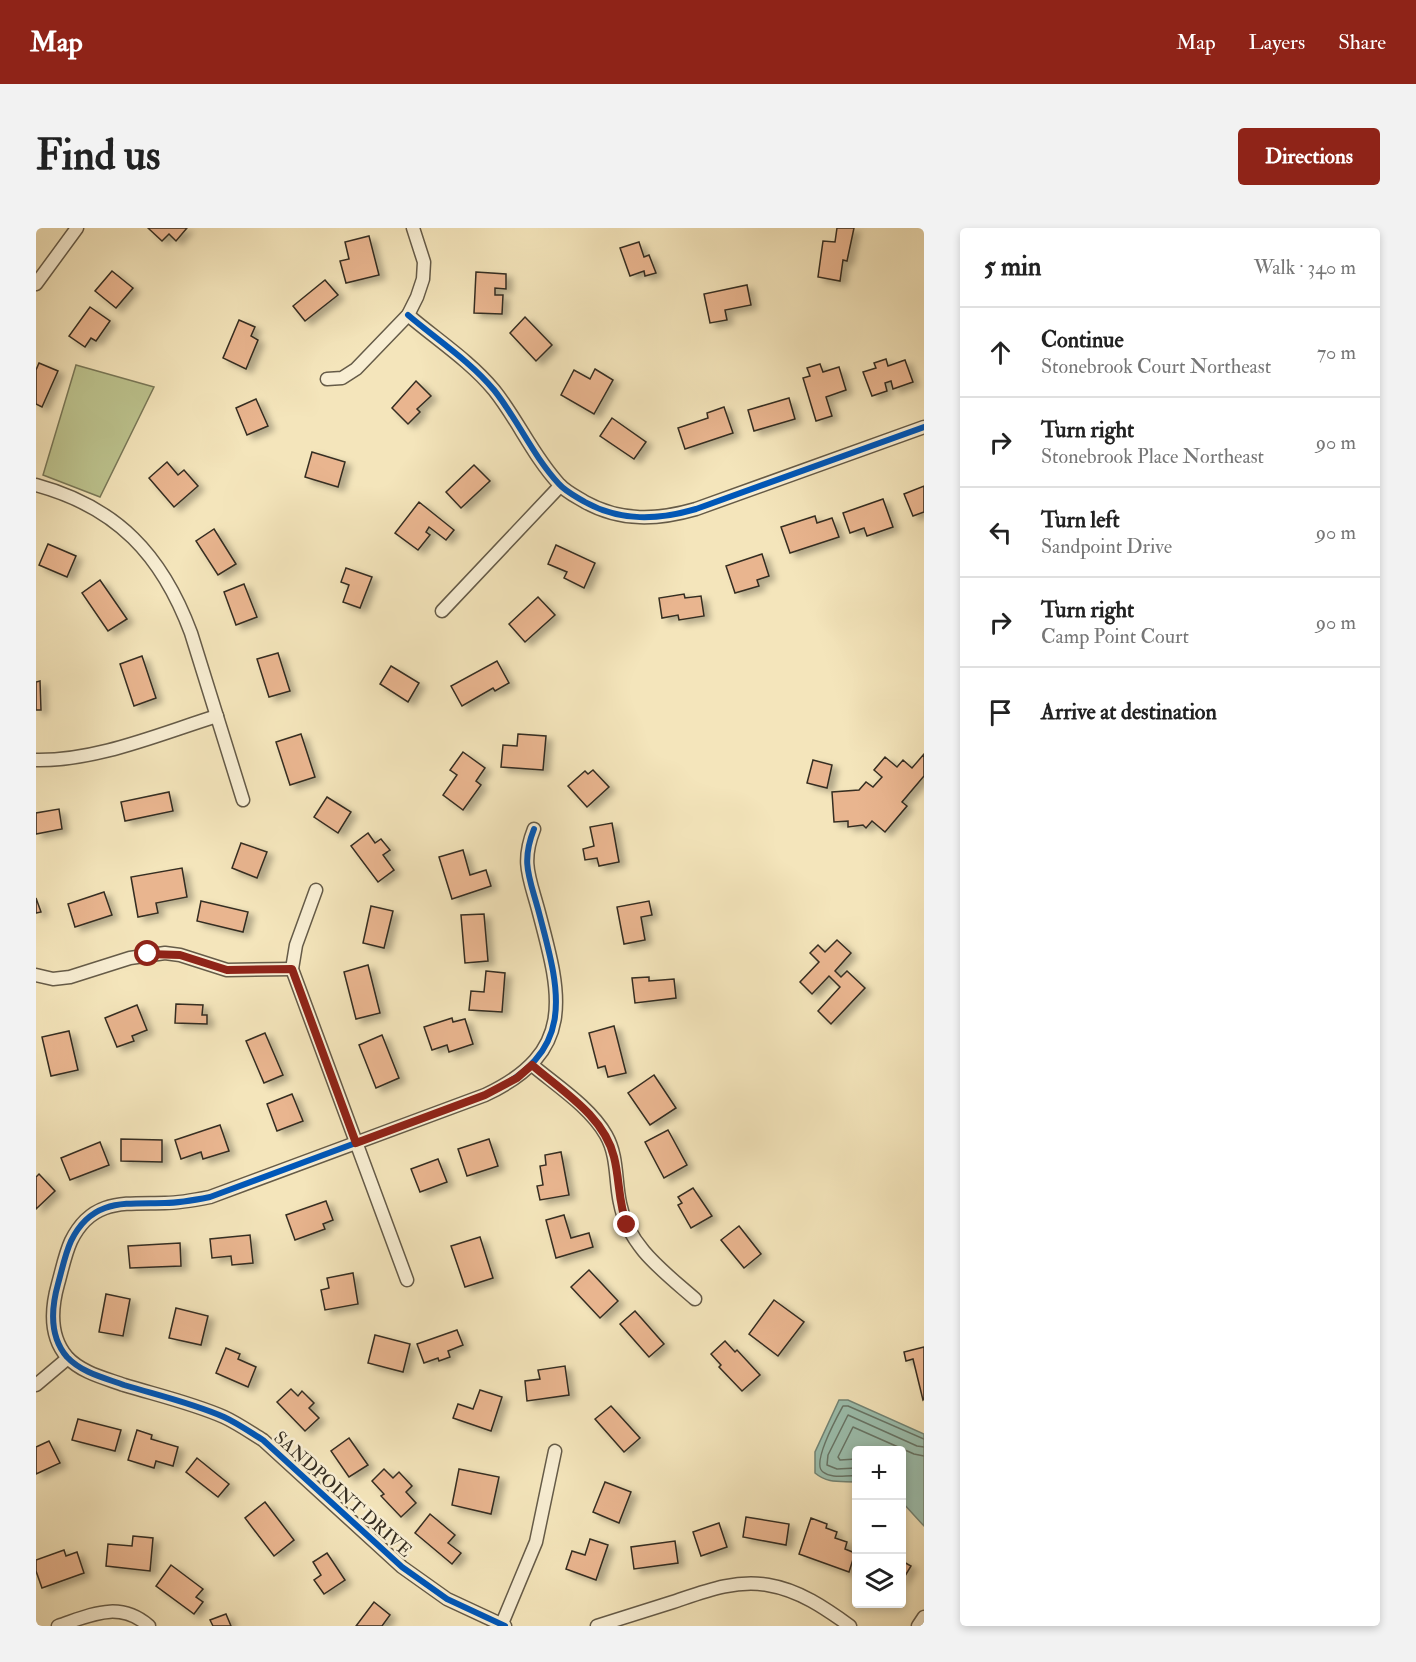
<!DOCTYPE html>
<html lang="en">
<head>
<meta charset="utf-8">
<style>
	body { margin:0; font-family:"IM FELL Double Pica",serif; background:#f2f2f2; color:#222 }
	.controls { position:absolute; right:18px; bottom:18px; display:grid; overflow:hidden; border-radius:6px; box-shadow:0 3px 9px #0003 }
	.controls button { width:54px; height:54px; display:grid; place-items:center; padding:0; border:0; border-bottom:2px solid #e0e0e0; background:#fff; color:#222; font:30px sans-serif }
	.stop { position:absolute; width:18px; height:18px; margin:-14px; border:4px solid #8f2418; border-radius:50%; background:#fff }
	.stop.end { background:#8f2418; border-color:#fff; box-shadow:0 2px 6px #0008 }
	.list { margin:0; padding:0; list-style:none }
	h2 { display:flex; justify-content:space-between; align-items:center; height:78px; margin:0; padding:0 24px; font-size:26px }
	h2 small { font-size:20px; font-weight:400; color:#767676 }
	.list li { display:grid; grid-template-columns:39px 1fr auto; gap:18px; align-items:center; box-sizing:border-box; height:90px; padding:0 24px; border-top:2px solid #e0e0e0 }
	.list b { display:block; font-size:22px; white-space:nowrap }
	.list p { margin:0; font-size:20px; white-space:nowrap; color:#767676 }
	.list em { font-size:20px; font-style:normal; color:#767676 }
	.icon { flex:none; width:33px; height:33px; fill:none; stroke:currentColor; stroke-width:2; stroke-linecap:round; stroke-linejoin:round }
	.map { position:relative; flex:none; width:888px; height:1398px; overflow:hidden; border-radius:6px }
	header { display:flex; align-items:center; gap:36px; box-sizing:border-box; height:84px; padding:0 30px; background:#8f2418; color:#fff }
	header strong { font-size:28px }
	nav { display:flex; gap:33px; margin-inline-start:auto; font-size:21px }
	.intro { display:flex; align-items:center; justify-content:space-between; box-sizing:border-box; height:144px; padding:0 36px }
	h1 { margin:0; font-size:42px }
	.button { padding:15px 27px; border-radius:6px; background:#8f2418; color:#fff; font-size:21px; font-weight:700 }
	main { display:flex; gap:36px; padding:0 36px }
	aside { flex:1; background:#fff; border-radius:6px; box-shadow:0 3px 9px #0003 }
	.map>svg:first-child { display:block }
	.green { fill:#bdc48f; stroke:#797858; stroke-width:1.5 }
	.water { fill:#9cbfae; stroke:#738576; stroke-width:1.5 }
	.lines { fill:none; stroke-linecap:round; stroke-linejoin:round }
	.shore { stroke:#687668; stroke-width:1.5 }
	.building { fill:#e9b58f; stroke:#352d21; stroke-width:1.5; filter:url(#shadow) }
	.minor-casing { stroke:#655b48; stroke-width:15 }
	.minor { stroke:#f8eed3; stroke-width:12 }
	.cycleway-casing { stroke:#f8eed3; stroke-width:10 }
	.cycleway { stroke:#0057b8; stroke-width:6 }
	.route { stroke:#8f2418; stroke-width:8 }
	.labels { text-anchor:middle; stroke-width:5; stroke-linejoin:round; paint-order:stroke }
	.street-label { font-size:18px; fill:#352d21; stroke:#f8eed3 }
</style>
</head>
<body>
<header>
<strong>Map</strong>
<nav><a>Map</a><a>Layers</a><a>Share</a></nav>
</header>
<div class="intro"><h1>Find us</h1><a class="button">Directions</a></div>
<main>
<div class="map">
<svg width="888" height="1398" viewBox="0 0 888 1398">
	<defs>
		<filter id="shadow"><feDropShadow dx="6" dy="4" stdDeviation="3" flood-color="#0004"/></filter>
	</defs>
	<rect width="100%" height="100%" fill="#f4e5bb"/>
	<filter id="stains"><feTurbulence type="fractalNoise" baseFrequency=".00333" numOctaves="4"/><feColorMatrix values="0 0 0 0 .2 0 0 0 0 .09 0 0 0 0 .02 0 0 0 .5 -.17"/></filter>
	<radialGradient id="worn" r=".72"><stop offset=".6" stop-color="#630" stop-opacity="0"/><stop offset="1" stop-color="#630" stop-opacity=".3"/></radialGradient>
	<path class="green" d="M 40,137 L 118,159 L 64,269 L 7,247 Z"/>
	<path class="water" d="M 803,1172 L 812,1172 L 888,1206 L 888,1298 L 866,1274 L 866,1222 L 820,1222 L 820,1254 C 804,1253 792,1256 779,1245 L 779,1224 Z"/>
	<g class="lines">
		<g class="shore">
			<path d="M 820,1231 L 804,1232 L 802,1229 L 817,1199 L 878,1226 L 888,1228"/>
			<path d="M 820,1240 L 801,1241 L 791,1237 L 792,1227 L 812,1187 L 881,1218 L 888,1219"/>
			<path d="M 820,1248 C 810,1247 796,1251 787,1244 C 775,1236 801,1189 807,1178 L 812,1178 L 888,1211"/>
		</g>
	</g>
	<g class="building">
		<path d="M 112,0 L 151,0 L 140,13 L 133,6 L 126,13 Z"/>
		<path d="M 801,0 L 818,0 L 811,33 L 807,32 L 804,53 L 782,49 L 787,13 L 799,14 Z"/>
		<path d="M 333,8 L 343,47 L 310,55 L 304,33 L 313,31 L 309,14 Z"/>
		<path d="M 603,14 L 608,29 L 613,27 L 620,45 L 609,48 L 608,43 L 594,48 L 584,20 Z"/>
		<path d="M 76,43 L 97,60 L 80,80 L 59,63 Z"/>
		<path d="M 440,44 L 470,46 L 470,61 L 459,60 L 459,67 L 467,67 L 466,86 L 438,85 Z"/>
		<path d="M 289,52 L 302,67 L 269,93 L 257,78 Z"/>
		<path d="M 711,57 L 715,77 L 689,82 L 691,92 L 674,95 L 668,66 Z"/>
		<path d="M 54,79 L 74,93 L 60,113 L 55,110 L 49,119 L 33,108 Z"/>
		<path d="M 489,89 L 516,117 L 500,133 L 474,105 Z"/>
		<path d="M 203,92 L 219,99 L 215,108 L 222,112 L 210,141 L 187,130 Z"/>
		<path d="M 850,131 L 852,138 L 869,132 L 877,154 L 857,161 L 855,153 L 849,155 L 851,163 L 836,168 L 827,144 L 840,140 L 838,135 Z"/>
		<path d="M 3,135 L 22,143 L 6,179 L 0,176 L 0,142 Z"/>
		<path d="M 784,136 L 787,144 L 803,139 L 810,162 L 790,169 L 796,188 L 780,193 L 767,150 L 774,148 L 771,140 Z"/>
		<path d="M 559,141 L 577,152 L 558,186 L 525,167 L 538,142 L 554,151 Z"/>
		<path d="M 380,153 L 395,168 L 381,181 L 384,184 L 372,196 L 356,180 Z"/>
		<path d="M 753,170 L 759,191 L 718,203 L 712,182 Z"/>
		<path d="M 220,171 L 232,198 L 211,207 L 200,180 Z"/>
		<path d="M 688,179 L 697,205 L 649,221 L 642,200 L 672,190 L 671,185 Z"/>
		<path d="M 576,190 L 610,214 L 598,231 L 564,208 Z"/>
		<path d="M 276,224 L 309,234 L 302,259 L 269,249 Z"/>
		<path d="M 131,234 L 142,247 L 148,242 L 162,258 L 138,279 L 113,250 Z"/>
		<path d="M 438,237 L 454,253 L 425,280 L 410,264 Z"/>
		<path d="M 888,258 L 888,284 L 877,288 L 868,266 Z"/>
		<path d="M 847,271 L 857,299 L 831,308 L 828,300 L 814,305 L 807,285 Z"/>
		<path d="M 383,274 L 418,302 L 410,312 L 393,299 L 390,304 L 394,307 L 382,322 L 359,305 Z"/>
		<path d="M 779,288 L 781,295 L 796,290 L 803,309 L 754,325 L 745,299 Z"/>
		<path d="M 178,301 L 200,336 L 182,347 L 160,313 Z"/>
		<path d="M 12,316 L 40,328 L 31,349 L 3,337 Z"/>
		<path d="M 520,317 L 559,335 L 548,360 L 528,350 L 531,344 L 512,336 Z"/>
		<path d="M 726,326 L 733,348 L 721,352 L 723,358 L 699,365 L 690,338 Z"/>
		<path d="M 310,340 L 336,349 L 324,380 L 307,374 L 313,357 L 305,354 Z"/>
		<path d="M 64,352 L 91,391 L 72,403 L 46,365 Z"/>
		<path d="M 208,356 L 221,389 L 200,397 L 188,364 Z"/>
		<path d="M 648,366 L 649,370 L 665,368 L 668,388 L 643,392 L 642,387 L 626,390 L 623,370 Z"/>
		<path d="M 502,369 L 519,387 L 489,414 L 473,396 Z"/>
		<path d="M 242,425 L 254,463 L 233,469 L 221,431 Z"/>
		<path d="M 106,428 L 120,470 L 98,478 L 84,436 Z"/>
		<path d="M 461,433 L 473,455 L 459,463 L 457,460 L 426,478 L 415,458 Z"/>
		<path d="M 355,438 L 383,455 L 372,474 L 344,456 Z"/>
		<path d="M 4,453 L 5,482 L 0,482 L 0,454 Z"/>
		<path d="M 265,506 L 279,549 L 254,557 L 240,514 Z"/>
		<path d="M 482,506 L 510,508 L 507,542 L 465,539 L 467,517 L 481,518 Z"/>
		<path d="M 427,524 L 449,540 L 440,553 L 445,557 L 427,582 L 407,567 L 421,547 L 414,542 Z"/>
		<path d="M 888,526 L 888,548 L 866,574 L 871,578 L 849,604 L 836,593 L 830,600 L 827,597 L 812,599 L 812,593 L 798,594 L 796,564 L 823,562 L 830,554 L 837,559 L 846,549 L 838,542 L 849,529 L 861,539 L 867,532 L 876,540 Z"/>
		<path d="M 777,532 L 796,537 L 791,560 L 771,555 Z"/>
		<path d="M 557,542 L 573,559 L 551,579 L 532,558 L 549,543 L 552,546 Z"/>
		<path d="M 133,564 L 137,583 L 89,593 L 85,574 Z"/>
		<path d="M 291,569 L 315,584 L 302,605 L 278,589 Z"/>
		<path d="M 23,581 L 26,601 L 0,606 L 0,585 Z"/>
		<path d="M 576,595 L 583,634 L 563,638 L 561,630 L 549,632 L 547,621 L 558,618 L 554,599 Z"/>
		<path d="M 332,605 L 339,615 L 345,611 L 354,622 L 347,627 L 358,642 L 342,654 L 315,618 Z"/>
		<path d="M 205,615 L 231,624 L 221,650 L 196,640 Z"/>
		<path d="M 427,622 L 434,647 L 450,642 L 455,658 L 416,671 L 403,629 Z"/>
		<path d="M 146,640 L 151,669 L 120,675 L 122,685 L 102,689 L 95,649 Z"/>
		<path d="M 68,664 L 76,687 L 39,699 L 32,676 Z"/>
		<path d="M 0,670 L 5,684 L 0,685 Z"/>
		<path d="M 165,673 L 212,684 L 207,704 L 161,693 Z"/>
		<path d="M 613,673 L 616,687 L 605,689 L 609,712 L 588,716 L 581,679 Z"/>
		<path d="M 335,678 L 357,683 L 348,720 L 327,715 Z"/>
		<path d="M 448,686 L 452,733 L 429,735 L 425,687 Z"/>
		<path d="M 801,712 L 815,725 L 799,743 L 805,749 L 811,743 L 829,760 L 795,796 L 782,783 L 804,759 L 793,748 L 776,766 L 764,754 L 783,734 L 774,725 L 782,717 L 789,724 Z"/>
		<path d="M 332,737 L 344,785 L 320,791 L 308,744 Z"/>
		<path d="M 450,743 L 469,745 L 466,784 L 433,782 L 435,763 L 448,764 Z"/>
		<path d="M 613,749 L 613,753 L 638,751 L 640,770 L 599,775 L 596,750 Z"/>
		<path d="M 140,776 L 167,777 L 166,787 L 171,787 L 171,796 L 139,795 Z"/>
		<path d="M 101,777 L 111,802 L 96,808 L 98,813 L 81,819 L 69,790 Z"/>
		<path d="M 416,790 L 417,794 L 429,791 L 437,816 L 413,824 L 411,817 L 396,822 L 388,799 Z"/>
		<path d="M 578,798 L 590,845 L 572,849 L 569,838 L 562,840 L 553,805 Z"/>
		<path d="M 33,803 L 42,842 L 15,848 L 6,809 Z"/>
		<path d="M 229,805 L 247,847 L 228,855 L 210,813 Z"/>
		<path d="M 346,807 L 363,850 L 340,860 L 323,817 Z"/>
		<path d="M 618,847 L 640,880 L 614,897 L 592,865 Z"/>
		<path d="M 256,866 L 267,893 L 241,903 L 231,876 Z"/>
		<path d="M 184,897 L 193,923 L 167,931 L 165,924 L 145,931 L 139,912 Z"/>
		<path d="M 632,902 L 651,937 L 628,950 L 609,914 Z"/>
		<path d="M 85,911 L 126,912 L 126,934 L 85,933 Z"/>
		<path d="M 453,911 L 462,938 L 431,948 L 422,921 Z"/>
		<path d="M 64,914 L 73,937 L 34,952 L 25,930 Z"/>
		<path d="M 525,924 L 533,967 L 504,972 L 501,958 L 507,957 L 504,938 L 510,937 L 509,927 Z"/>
		<path d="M 402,931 L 411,954 L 384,964 L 375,941 Z"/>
		<path d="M 3,946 L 19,963 L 0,981 L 0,949 Z"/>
		<path d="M 657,960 L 676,988 L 655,1000 L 642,977 L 646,975 L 642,969 Z"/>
		<path d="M 290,973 L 297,992 L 287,996 L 289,1001 L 259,1012 L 250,987 Z"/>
		<path d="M 528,987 L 535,1010 L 553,1005 L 557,1019 L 520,1030 L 510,992 Z"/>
		<path d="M 703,998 L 725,1026 L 708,1040 L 685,1012 Z"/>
		<path d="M 214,1007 L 217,1035 L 196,1037 L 195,1028 L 176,1030 L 174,1011 Z"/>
		<path d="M 444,1009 L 457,1050 L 429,1059 L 415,1018 Z"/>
		<path d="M 144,1015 L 145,1038 L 94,1040 L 92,1018 Z"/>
		<path d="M 553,1042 L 582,1073 L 564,1090 L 535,1059 Z"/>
		<path d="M 317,1045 L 322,1076 L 289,1082 L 285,1062 L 293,1060 L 291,1050 Z"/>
		<path d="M 70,1066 L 94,1071 L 87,1108 L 63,1104 Z"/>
		<path d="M 738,1072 L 768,1094 L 742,1128 L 713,1106 Z"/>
		<path d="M 140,1080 L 172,1088 L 165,1117 L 133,1110 Z"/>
		<path d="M 599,1083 L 628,1116 L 613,1129 L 584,1096 Z"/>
		<path d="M 421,1102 L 427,1117 L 412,1123 L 414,1129 L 403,1133 L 402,1130 L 388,1135 L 381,1116 Z"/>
		<path d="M 339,1107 L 374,1116 L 367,1144 L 332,1135 Z"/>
		<path d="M 689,1113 L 699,1124 L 701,1122 L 724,1147 L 706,1163 L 683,1139 L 685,1137 L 675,1126 Z"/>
		<path d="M 888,1119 L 888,1171 L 887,1172 L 877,1131 L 870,1133 L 868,1124 Z"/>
		<path d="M 190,1120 L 204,1126 L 202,1131 L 220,1139 L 212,1159 L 180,1145 Z"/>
		<path d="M 529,1138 L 533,1167 L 491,1173 L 489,1153 L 504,1151 L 502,1142 Z"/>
		<path d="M 255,1161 L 262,1168 L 266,1163 L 278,1175 L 273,1180 L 283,1190 L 269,1203 L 241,1174 Z"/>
		<path d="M 444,1162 L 466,1169 L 455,1203 L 417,1190 L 422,1176 L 437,1181 Z"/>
		<path d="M 575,1178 L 604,1210 L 588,1224 L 559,1191 Z"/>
		<path d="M 42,1191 L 85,1202 L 79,1223 L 36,1212 Z"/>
		<path d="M 101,1202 L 116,1207 L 115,1211 L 142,1219 L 137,1238 L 120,1233 L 118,1240 L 92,1232 Z"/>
		<path d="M 313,1210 L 332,1237 L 313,1249 L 295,1223 Z"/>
		<path d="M 13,1213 L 24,1235 L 0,1246 L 0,1219 Z"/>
		<path d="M 161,1230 L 193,1256 L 182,1269 L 150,1244 Z"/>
		<path d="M 348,1241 L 357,1250 L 363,1244 L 376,1258 L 370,1264 L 380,1275 L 365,1289 L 345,1268 L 348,1266 L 336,1253 Z"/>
		<path d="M 423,1241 L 463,1249 L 455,1286 L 416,1277 Z"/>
		<path d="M 569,1254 L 595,1264 L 583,1295 L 557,1284 Z"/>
		<path d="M 229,1274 L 258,1312 L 238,1328 L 209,1290 Z"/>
		<path d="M 394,1286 L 419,1307 L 412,1315 L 425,1325 L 416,1336 L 379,1305 Z"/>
		<path d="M 710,1289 L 753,1296 L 750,1317 L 707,1309 Z"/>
		<path d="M 775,1290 L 791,1296 L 790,1300 L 801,1304 L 799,1310 L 811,1314 L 809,1321 L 819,1325 L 813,1344 L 763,1326 Z"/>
		<path d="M 683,1295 L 691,1319 L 665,1328 L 657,1304 Z"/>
		<path d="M 97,1308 L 117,1310 L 114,1343 L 70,1338 L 72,1316 L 96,1318 Z"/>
		<path d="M 554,1311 L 572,1317 L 560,1352 L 530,1341 L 536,1323 L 549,1327 Z"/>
		<path d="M 639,1313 L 642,1335 L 598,1341 L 595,1319 Z"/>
		<path d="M 28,1322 L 30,1328 L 41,1324 L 48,1345 L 6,1360 L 0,1343 L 0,1332 Z"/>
		<path d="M 291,1325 L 309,1352 L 288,1366 L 278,1352 L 285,1347 L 277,1334 Z"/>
		<path d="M 866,1333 L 875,1338 L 866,1353 Z"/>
		<path d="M 135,1337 L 167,1361 L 160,1369 L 167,1374 L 158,1386 L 120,1358 Z"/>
		<path d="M 338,1374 L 354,1387 L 346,1398 L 320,1398 Z"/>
		<path d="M 190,1386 L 195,1398 L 177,1398 L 174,1392 Z"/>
	</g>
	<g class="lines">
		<g class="minor-casing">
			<g id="minor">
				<path d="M 0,56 L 41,0"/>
				<path d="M 372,87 C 400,111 434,133 458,162 C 482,192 497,228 523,256 C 530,264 541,269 549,274 C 585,294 622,292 660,281 L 888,199"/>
				<path d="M 291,151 L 306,150 L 320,141 L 372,87 L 381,69 L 387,51 L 388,34 L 377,0"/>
				<path d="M 0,257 C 81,279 126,327 155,405 L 207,572"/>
				<path d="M 406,383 L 524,258"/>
				<path d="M 0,532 C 61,533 123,506 181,488"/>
				<path d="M 280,662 L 260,717 L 256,741 L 371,1052"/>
				<path d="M 0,747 L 17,751 L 34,749 L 94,730 L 129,725 L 144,727 L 191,742 L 256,741"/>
				<path d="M 496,837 C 521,858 554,879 570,907 C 582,928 579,952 584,975 C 592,1018 627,1043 659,1071"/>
				<path d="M 0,1157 L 32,1130"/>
				<path d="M 22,1398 C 55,1387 83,1372 113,1398"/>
				<path d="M 465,1398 L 500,1314 L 519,1223"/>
				<path d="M 469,1398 L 411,1371 L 366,1339 L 227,1212 C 214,1204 201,1195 188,1189 C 156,1175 121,1167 88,1157 C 69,1150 46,1145 31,1129 C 13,1108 15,1081 22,1056 C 26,1042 29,1026 35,1013 C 56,970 89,976 129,975 C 144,975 159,972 174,969 L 449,867 C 543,823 524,764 502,681 C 493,648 485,634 498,601"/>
				<path d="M 561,1398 C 586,1390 611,1382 637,1374 C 667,1364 699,1351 732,1357 C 763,1362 789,1380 814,1398"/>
				<path d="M 882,1398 L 888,1389"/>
			</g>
		</g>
		<use href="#minor" class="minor"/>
		<g class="cycleway-casing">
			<g id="cycleway">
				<path d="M 372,87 C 400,111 434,133 458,162 C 482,192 497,228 523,256 C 530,264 541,269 549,274 C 585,294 622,292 660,281 L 888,199"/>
				<path d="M 469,1398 L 411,1371 L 366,1339 L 227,1212 C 214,1204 201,1195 188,1189 C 156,1175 121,1167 88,1157 C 69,1150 46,1145 31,1129 C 13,1108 15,1081 22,1056 C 26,1042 29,1026 35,1013 C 56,970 89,976 129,975 C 144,975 159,972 174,969 L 449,867 C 543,823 524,764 502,681 C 493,648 485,634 498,601"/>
			</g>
		</g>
		<use href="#cycleway" class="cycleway"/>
	</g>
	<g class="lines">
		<path class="route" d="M 112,726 L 144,727 L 191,742 L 256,741 L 320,915 L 449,867 L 481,850 L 496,837 C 526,863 568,888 578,929 C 584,952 582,975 591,997"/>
	</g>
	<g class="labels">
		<g class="street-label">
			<text transform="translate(307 1266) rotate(42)" y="6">SANDPOINT DRIVE</text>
		</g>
	</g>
	<rect width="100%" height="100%" filter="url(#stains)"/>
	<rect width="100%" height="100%" fill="url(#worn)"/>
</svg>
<div class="controls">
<button>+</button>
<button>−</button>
<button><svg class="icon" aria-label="layers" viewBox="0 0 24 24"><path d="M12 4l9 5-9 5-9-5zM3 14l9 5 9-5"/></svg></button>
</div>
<div class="stop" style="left:112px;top:726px"></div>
<div class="stop end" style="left:591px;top:997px"></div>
</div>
<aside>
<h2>5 min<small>Walk · 340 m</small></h2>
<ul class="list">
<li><svg class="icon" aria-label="ahead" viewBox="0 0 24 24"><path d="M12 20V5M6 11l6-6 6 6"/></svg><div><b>Continue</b><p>Stonebrook Court Northeast</p></div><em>70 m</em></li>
<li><svg class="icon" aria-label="right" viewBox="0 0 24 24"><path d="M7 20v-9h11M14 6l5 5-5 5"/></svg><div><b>Turn right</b><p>Stonebrook Place Northeast</p></div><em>90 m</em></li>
<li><svg class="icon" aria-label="left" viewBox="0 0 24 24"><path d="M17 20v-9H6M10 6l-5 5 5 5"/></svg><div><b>Turn left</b><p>Sandpoint Drive</p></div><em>90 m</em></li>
<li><svg class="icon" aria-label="right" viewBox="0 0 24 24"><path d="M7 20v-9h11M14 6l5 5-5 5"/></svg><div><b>Turn right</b><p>Camp Point Court</p></div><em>90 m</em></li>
<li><svg class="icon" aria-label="arrive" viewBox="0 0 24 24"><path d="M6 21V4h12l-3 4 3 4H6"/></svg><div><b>Arrive at destination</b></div></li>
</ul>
</aside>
</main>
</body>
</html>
